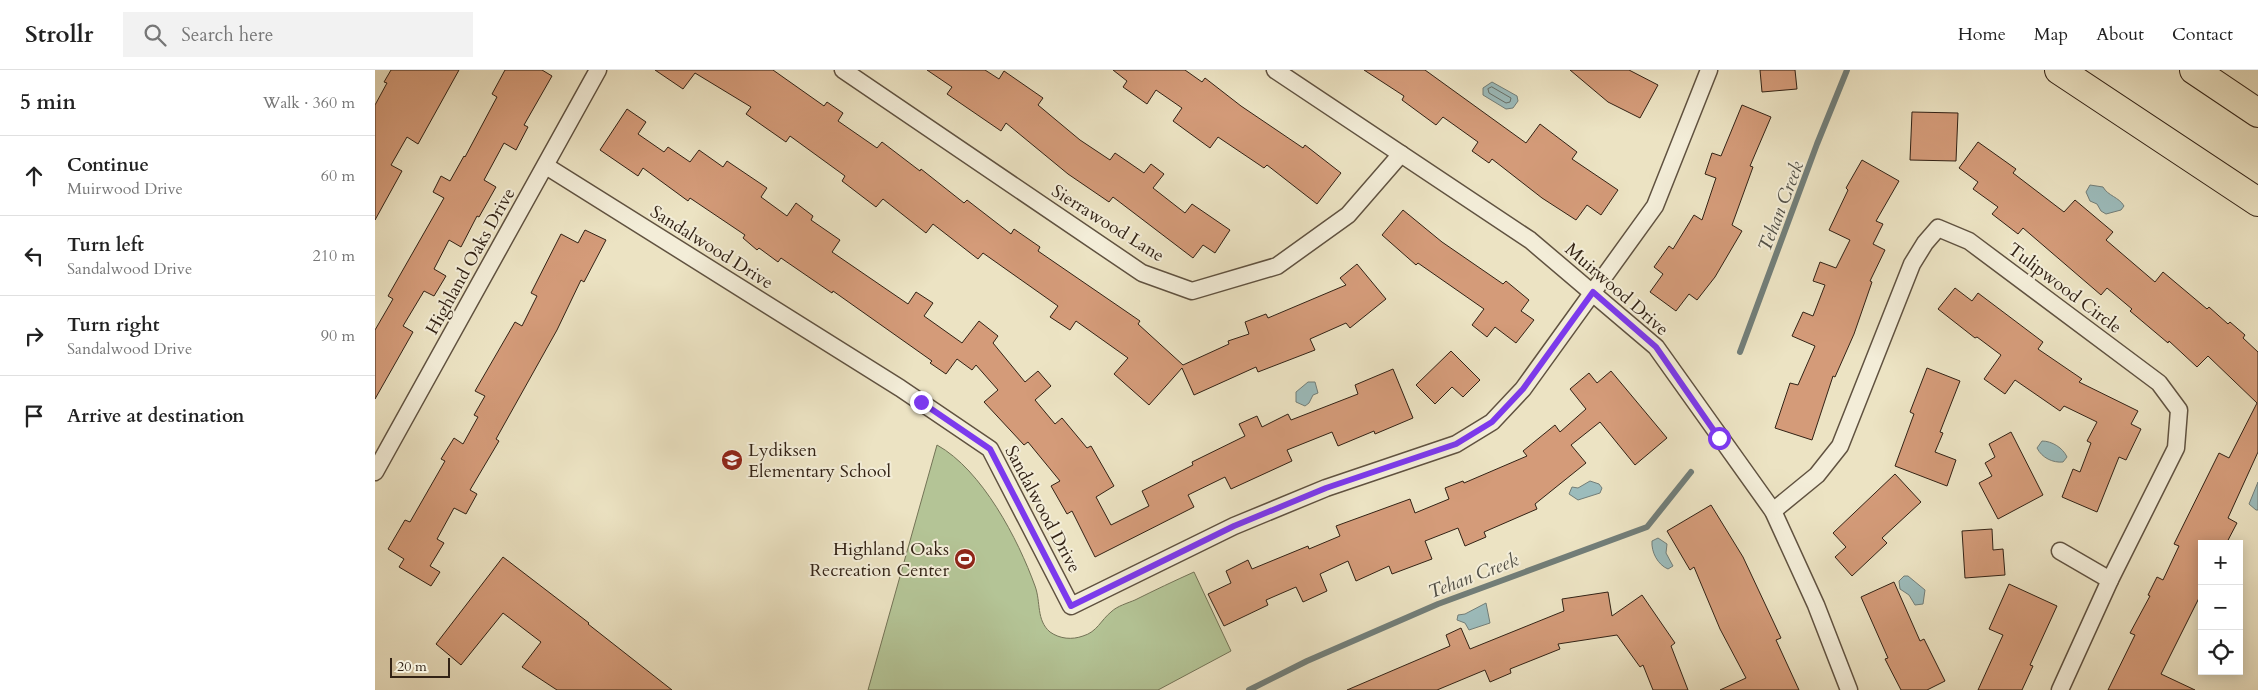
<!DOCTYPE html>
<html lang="en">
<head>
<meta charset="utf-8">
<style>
	body { margin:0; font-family:Cardo,serif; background:#f2f2f2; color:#222 }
	.controls { position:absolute; right:15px; bottom:15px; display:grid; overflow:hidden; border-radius:0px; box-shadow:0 2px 12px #0003 }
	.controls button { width:45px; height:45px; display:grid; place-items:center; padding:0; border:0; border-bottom:1px solid #e0e0e0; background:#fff; color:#222; font:25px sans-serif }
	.scale { position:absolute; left:15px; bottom:12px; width:60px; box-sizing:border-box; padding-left:5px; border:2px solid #322215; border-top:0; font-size:14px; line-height:18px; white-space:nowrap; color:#322215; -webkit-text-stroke:4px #f3edd8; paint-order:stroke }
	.stop { position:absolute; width:15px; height:15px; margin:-11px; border:4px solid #7c3aed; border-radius:50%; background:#fff }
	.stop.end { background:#7c3aed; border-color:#fff; box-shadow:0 1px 5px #0008 }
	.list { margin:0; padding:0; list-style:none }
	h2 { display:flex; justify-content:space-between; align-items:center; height:65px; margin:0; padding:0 20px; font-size:21px }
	h2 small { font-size:16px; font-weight:400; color:#767676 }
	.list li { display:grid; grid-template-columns:32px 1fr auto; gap:15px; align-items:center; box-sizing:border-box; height:80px; padding:0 20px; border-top:1px solid #e0e0e0 }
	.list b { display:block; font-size:19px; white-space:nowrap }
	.list p { margin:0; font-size:16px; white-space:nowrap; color:#767676 }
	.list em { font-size:16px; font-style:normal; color:#767676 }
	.icon { flex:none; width:28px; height:28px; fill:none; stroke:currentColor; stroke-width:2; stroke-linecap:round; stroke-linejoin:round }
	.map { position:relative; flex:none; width:1883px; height:620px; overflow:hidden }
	header { display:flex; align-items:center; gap:30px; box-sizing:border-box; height:70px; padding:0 25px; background:#fff; border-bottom:1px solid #e0e0e0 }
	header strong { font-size:24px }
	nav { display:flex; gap:28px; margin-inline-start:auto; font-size:18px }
	.search { width:350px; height:45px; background:#f2f2f2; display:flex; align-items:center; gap:12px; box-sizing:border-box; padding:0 18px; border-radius:0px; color:#767676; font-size:19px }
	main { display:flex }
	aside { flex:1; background:#fff }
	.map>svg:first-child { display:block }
	.green { fill:#b4c496; stroke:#737356 }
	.water { fill:#9cbcbc; stroke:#727e79 }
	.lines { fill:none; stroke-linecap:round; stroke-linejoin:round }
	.shore { stroke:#676f68; stroke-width:1 }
	.stream { stroke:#727e79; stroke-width:6 }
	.building { fill:#d49b79; stroke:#322215 }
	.minor-casing { stroke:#605240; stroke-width:19 }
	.motorway-casing { stroke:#322215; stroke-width:30 }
	.minor { stroke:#f3edd8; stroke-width:16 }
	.motorway { stroke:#ece3c3; stroke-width:28 }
	.route { stroke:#7c3aed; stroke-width:6 }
	.labels { text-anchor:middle; stroke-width:4; stroke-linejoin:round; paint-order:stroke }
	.street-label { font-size:18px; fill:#322215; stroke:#f3edd8 }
	.poi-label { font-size:18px; fill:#322215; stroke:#f3edd8; text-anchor:start }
	.water-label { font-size:19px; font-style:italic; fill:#525047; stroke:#f3edd8 }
</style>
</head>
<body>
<header>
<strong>Strollr</strong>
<div class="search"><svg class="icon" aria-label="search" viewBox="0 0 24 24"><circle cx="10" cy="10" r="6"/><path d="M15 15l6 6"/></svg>Search here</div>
<nav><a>Home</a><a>Map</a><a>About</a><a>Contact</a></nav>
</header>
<main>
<aside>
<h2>5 min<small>Walk · 360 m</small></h2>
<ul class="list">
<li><svg class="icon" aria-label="ahead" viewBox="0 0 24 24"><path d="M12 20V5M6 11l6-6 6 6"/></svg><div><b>Continue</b><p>Muirwood Drive</p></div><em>60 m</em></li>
<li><svg class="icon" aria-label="left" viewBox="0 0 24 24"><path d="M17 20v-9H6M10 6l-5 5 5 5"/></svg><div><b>Turn left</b><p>Sandalwood Drive</p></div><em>210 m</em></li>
<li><svg class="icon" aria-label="right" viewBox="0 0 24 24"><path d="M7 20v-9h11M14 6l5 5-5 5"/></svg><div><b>Turn right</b><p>Sandalwood Drive</p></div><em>90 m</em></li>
<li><svg class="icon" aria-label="arrive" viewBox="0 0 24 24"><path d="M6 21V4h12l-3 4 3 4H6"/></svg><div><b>Arrive at destination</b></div></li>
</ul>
</aside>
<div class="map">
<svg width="1883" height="620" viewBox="0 0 1883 620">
	<rect width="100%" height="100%" fill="#ece3c3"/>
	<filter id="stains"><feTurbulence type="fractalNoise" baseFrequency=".004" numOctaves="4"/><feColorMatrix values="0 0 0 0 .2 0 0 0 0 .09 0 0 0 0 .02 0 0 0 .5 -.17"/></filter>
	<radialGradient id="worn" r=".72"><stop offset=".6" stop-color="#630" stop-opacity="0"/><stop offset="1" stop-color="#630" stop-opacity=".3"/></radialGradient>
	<path class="green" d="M 562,375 C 607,400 643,469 660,516 C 666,532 661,550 675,562 C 685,569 697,570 708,566 C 722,562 726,550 736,542 C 742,536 753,533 760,530 C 780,520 799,511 819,502 L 856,581 L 783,620 L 493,620 Z"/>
	<g class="water">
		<path d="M 1117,12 L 1142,26 L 1143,31 L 1138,38 L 1131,39 L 1108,25 L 1108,18 Z"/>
		<path d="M 1715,115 L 1728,117 C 1733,126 1744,127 1749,136 L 1746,140 L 1731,144 L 1726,141 L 1722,134 L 1715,131 L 1711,122 Z"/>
		<path d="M 933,312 L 940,312 L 943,323 L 938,325 L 934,333 L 930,336 L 921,332 L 921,322 Z"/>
		<path d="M 1667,371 C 1677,371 1688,378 1692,387 L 1688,392 C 1678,393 1667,388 1662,378 Z"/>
		<path d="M 1215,411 L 1224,414 L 1227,418 L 1225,423 L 1203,430 L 1194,424 L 1197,417 L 1203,418 Z"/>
		<path d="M 1883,412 L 1883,440 L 1881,440 L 1874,434 Z"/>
		<path d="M 1283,468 L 1292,474 L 1291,483 L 1298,496 L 1293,499 C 1283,495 1276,482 1277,471 Z"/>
		<path d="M 1529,506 L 1533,506 L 1550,520 L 1548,534 L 1540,535 L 1534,525 L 1525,519 L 1524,511 Z"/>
		<path d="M 1111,533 L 1115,553 L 1094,560 L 1090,553 L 1082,550 L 1083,545 L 1090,544 Z"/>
	</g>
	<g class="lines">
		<path class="shore" d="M 1117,17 L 1136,28 L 1135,32 L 1131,33 L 1114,23 L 1113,19 Z"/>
		<g class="stream">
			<path d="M 1365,282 L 1442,74 L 1472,0"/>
			<path d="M 874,620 L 932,591 L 1063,534 L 1272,457 L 1316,402"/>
		</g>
	</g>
	<g class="building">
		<path d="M 16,0 L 84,0 L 43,74 L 32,67 L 16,95 L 27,101 L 0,150 L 0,35 L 12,13 L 9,12 Z"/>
		<path d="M 130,0 L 167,0 L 177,6 L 149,55 L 153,57 L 141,80 L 129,73 L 109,110 L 121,117 L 104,147 L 102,146 L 86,177 L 74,170 L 59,199 L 71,206 L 59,226 L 49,221 L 28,256 L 38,262 L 0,329 L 0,260 L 18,229 L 13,226 L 69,128 L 58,122 L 66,106 L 75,111 L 89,86 L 90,87 L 122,27 L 117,24 Z"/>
		<path d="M 280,0 L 398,0 L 449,36 L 452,32 L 468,43 L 463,51 L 502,78 L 507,72 L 545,101 L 546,99 L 589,133 L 592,130 L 636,164 L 639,159 L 665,177 L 663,181 L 765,251 L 763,254 L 808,295 L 854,274 L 853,271 L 874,264 L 870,252 L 891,244 L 893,248 L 971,215 L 965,208 L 982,194 L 1011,229 L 975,258 L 971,253 L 935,269 L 940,280 L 883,302 L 881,297 L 819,325 L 807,298 L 774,335 L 739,304 L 753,288 L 701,251 L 695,260 L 675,247 L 683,236 L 608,183 L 603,189 L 558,154 L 551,163 L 508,129 L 501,137 L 467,111 L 470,106 L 415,66 L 411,72 L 371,44 L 376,37 L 320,3 L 308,19 Z"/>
		<path d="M 552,0 L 610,0 L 624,9 L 629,1 L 668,28 L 663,35 L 705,70 L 735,90 L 740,83 L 769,103 L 776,94 L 789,104 L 778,118 L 810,143 L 817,134 L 855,160 L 840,183 L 828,175 L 818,188 L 738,127 L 734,132 L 693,104 L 631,53 L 626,61 L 572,24 L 577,17 Z"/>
		<path d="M 738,0 L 810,0 L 827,12 L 830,8 L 866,36 L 928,78 L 930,75 L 966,103 L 942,134 L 892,95 L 889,98 L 843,67 L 835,78 L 798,51 L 807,38 L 781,20 L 772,34 L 748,17 L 752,11 Z"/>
		<path d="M 989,0 L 1050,0 L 1151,73 L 1165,54 L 1202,82 L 1197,89 L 1243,120 L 1226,145 L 1212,135 L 1201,150 L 1167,128 L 1117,89 L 1114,93 L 1097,81 L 1103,72 L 1068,47 L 1061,55 L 1027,30 L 1029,26 Z"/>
		<path d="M 1195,0 L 1254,0 L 1283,15 L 1265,48 L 1233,32 Z"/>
		<path d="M 1385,0 L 1420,0 L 1422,19 L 1387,22 Z"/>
		<path d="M 1367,35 L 1396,47 L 1375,96 L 1378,97 L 1357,155 L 1367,161 L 1340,207 L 1322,230 L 1314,224 L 1301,241 L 1275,222 L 1288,204 L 1279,197 L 1294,176 L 1298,179 L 1319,145 L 1327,150 L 1341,108 L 1330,104 L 1337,83 L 1346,86 Z"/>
		<path d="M 252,39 L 271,52 L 263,64 L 289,82 L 293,77 L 315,92 L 324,80 L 348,97 L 352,91 L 392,118 L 386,127 L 412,146 L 421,133 L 438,146 L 436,150 L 465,170 L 457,182 L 533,234 L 541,222 L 558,233 L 549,246 L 587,273 L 604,251 L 623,266 L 618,273 L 650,312 L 663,301 L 676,316 L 660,330 L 680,354 L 687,348 L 712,378 L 716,376 L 739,416 L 721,427 L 736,455 L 774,436 L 767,421 L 818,395 L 817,392 L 870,366 L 864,354 L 882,346 L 887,357 L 913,344 L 916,350 L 983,324 L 980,315 L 1018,299 L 1038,348 L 1000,364 L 999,361 L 963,376 L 957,362 L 912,380 L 917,391 L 856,419 L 850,407 L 813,425 L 819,437 L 720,487 L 697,441 L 692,444 L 676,416 L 685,411 L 653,372 L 649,375 L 609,332 L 623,320 L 601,295 L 597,300 L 582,289 L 571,304 L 555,293 L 557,291 L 458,221 L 457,223 L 406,188 L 403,192 L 384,178 L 382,180 L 368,168 L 370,165 L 315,128 L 313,131 L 268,98 L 263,106 L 225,80 Z"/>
		<path d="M 1537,42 L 1583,43 L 1581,91 L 1535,90 Z"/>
		<path d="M 1603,72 L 1641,99 L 1638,103 L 1689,142 L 1700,130 L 1738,162 L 1731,170 L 1780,212 L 1788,202 L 1832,239 L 1834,237 L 1853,254 L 1855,252 L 1870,265 L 1868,268 L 1883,282 L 1883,382 L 1853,448 L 1862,453 L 1851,474 L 1827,474 L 1827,522 L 1786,604 L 1820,620 L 1733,620 L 1760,565 L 1755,563 L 1775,526 L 1773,525 L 1782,507 L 1788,510 L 1804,476 L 1799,474 L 1844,383 L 1854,388 L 1882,333 L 1833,286 L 1822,297 L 1794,271 L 1793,273 L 1755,241 L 1757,239 L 1732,218 L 1726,225 L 1648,158 L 1643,164 L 1617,144 L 1623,137 L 1598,119 L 1603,112 L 1584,98 Z"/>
		<path d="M 1487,90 L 1524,111 L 1501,151 L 1508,154 L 1498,174 L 1510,180 L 1495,211 L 1497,212 L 1479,264 L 1460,307 L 1458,306 L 1437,370 L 1400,358 L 1415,313 L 1423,315 L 1440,276 L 1417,266 L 1428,242 L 1438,246 L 1450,215 L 1438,211 L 1445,192 L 1461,198 L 1475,170 L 1454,160 L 1473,120 L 1471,118 Z"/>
		<path d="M 1028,140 L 1067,172 L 1128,214 L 1131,211 L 1154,230 L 1146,241 L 1159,250 L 1141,273 L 1120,257 L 1112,267 L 1097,255 L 1109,239 L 1043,193 L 1041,195 L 1007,165 Z"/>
		<path d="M 210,160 L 231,170 L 209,212 L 206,210 L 182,260 L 121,369 L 124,371 L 95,420 L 102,424 L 91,444 L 79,438 L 62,469 L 69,473 L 55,496 L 65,502 L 56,516 L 24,497 L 29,489 L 13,479 L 30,450 L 35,452 L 70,391 L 66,389 L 79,368 L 88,374 L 103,347 L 99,345 L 110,326 L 100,321 L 140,252 L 147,256 L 162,226 L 156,223 L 186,164 L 203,173 Z"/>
		<path d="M 1580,218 L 1597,231 L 1603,223 L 1668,272 L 1663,279 L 1707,309 L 1704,312 L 1763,341 L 1756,354 L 1766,359 L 1751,390 L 1744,387 L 1722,442 L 1687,427 L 1698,399 L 1705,402 L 1716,373 L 1712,371 L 1722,352 L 1689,336 L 1685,341 L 1640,310 L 1630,324 L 1609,309 L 1626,285 L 1602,267 L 1600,268 L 1563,239 Z"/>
		<path d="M 1076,281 L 1105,310 L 1088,327 L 1077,317 L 1060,334 L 1041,315 Z"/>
		<path d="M 1552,298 L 1585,311 L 1565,362 L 1568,363 L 1560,382 L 1581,390 L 1572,416 L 1520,396 L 1539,344 L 1535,342 Z"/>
		<path d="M 1236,301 L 1292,368 L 1260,395 L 1225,352 L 1196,375 L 1211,393 L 1160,434 L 1162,439 L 1109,462 L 1111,467 L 1090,476 L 1083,458 L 1050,471 L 1057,489 L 1017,504 L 1014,496 L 981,511 L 973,491 L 945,504 L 952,521 L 928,532 L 921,517 L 891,530 L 893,535 L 849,556 L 833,524 L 856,513 L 851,501 L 873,490 L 877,499 L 933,476 L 934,479 L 965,466 L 961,456 L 1035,429 L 1040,443 L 1074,429 L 1070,418 L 1088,411 L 1089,413 L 1152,386 L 1148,381 L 1180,355 L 1185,362 L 1211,339 L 1195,319 L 1214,303 L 1222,313 Z"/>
		<path d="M 1636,362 L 1668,425 L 1623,449 L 1604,413 L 1617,406 L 1610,393 L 1620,387 L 1614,374 Z"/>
		<path d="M 1520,404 L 1546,432 L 1507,468 L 1512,473 L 1477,506 L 1460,487 L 1471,477 L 1458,463 Z"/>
		<path d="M 1336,435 L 1368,487 L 1406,568 L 1401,570 L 1424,620 L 1345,620 L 1371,608 L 1345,559 L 1319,497 L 1315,500 L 1292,461 Z"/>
		<path d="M 1617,459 L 1618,480 L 1628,479 L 1630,505 L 1590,508 L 1587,461 Z"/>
		<path d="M 128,487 L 214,553 L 213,554 L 297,620 L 182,620 L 147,597 L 166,572 L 128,543 L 86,595 L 61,574 Z"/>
		<path d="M 1519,512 L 1545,571 L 1549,569 L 1570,611 L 1552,620 L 1526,620 L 1510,589 L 1513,588 L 1486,527 Z"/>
		<path d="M 1634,514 L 1682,536 L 1655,595 L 1658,596 L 1647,620 L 1603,620 L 1628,565 L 1614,559 Z"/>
		<path d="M 1233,522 L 1237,546 L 1267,525 L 1300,573 L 1296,576 L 1313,620 L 1278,620 L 1268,595 L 1265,597 L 1242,565 L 1183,574 L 1185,579 L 1135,599 L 1136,603 L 1115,612 L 1110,600 L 1062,620 L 972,620 L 1075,576 L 1071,565 L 1086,558 L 1095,579 L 1189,541 L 1187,529 Z"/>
	</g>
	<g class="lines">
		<g class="minor-casing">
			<g id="minor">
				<path d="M 468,0 L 767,203 L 817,221 L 902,196 L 973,145 L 1026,84"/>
				<path d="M 900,0 L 1155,170 L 1281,277 L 1398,441 L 1441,535 L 1474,620"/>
				<path d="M 171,96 L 525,318 L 615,379 L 696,536 L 859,456 L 951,418 L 1081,374 L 1117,352 L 1148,319 L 1280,136 L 1334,0"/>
				<path d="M 0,402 L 223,0"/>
				<path d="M 1398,441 L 1442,405 L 1465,376 L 1537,194 L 1550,173 L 1563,158 L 1594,171 L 1784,313 L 1804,340 L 1801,378 L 1735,510 L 1685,620"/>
				<path d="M 1685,481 L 1735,510"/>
			</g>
		</g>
		<g class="motorway-casing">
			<g id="motorway">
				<path d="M 1684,0 L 1883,132"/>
				<path d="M 1819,0 L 1883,43"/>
			</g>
		</g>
		<use href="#minor" class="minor"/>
		<use href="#motorway" class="motorway"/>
	</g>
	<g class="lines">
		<path class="route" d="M 546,332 L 615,379 L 696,536 L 859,456 L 951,418 L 1081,374 L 1117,352 L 1148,319 L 1218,222 L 1281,277 L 1344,368"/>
	</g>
	<defs>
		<g id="school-disc" transform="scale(1.125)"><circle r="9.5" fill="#8f2418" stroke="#f3edd8"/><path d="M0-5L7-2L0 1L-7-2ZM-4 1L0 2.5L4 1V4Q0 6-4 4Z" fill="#fff"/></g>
		<g id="stadium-disc" transform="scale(1.125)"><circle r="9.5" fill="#8f2418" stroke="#f3edd8"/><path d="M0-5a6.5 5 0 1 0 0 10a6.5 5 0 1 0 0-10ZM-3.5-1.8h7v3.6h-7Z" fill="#fff"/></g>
	</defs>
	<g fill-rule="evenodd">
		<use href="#school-disc" x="357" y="390"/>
		<use href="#stadium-disc" x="590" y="489"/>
	</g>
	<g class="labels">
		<g class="street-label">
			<text transform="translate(733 153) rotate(32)" y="6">Sierrawood Lane</text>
			<text transform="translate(337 177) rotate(32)" y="6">Sandalwood Drive</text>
			<text transform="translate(95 191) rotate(-61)" y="6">Highland Oaks Drive</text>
			<text transform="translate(1690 218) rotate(37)" y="6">Tulipwood Circle</text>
			<text transform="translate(1242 219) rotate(41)" y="6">Muirwood Drive</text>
			<text transform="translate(668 439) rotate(62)" y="6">Sandalwood Drive</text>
		</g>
		<g class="poi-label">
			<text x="373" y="386">Lydiksen<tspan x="373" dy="21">Elementary School</tspan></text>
			<text x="574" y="485" text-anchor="end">Highland Oaks<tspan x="574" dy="21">Recreation Center</tspan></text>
		</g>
		<g class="water-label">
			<text transform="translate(1405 136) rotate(-69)" y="7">Tehan Creek</text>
			<text transform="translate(1098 505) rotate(-21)" y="7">Tehan Creek</text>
		</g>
	</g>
	<rect width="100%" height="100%" filter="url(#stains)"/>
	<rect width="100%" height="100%" fill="url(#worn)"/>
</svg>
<div class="controls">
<button>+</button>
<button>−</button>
<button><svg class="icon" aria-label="locate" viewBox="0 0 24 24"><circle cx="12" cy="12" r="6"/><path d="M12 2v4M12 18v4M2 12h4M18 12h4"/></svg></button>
</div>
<div class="scale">20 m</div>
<div class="stop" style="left:1344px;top:368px"></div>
<div class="stop end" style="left:546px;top:332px"></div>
</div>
</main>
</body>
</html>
